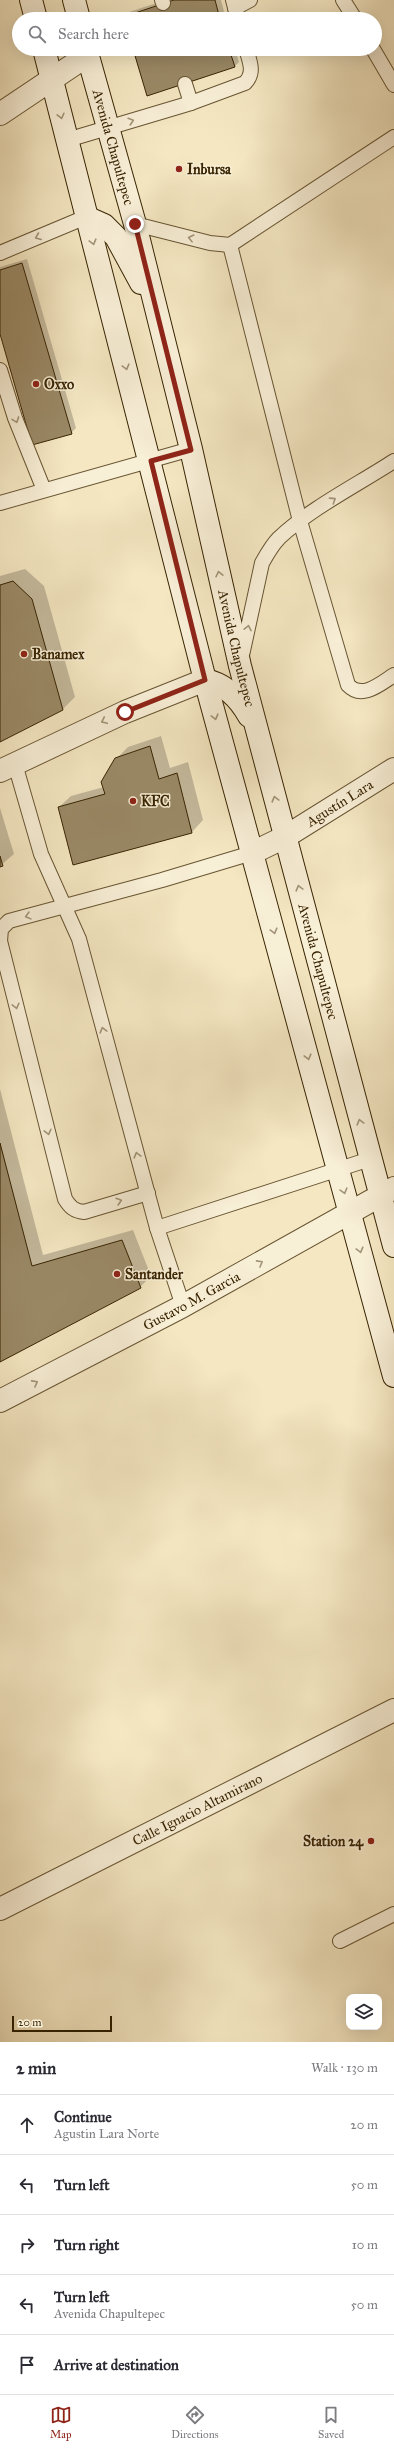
<!DOCTYPE html>
<html lang="en">
<head>
<meta charset="utf-8">
<style>
	body { margin:0; font-family:"IM FELL Great Primer",serif; background:#f7f7f7; color:#2b2b33 }
	.controls { position:absolute; right:12px; bottom:12px; display:grid; overflow:hidden; border-radius:8px; box-shadow:0 4px 16px #0002 }
	.controls button { width:36px; height:36px; display:grid; place-items:center; padding:0; border:0; border-bottom:1px solid #e1e1e2; background:#fff; color:#2b2b33; font:20px sans-serif }
	.scale { position:absolute; left:12px; bottom:10px; width:100px; box-sizing:border-box; padding-left:4px; border:2px solid #392402; border-top:0; font-size:11px; line-height:14px; white-space:nowrap; color:#392402; -webkit-text-stroke:3px #f8efd7; paint-order:stroke }
	.stop { position:absolute; width:12px; height:12px; margin:-9px; border:3px solid #8f2418; border-radius:50%; background:#fff }
	.stop.end { background:#8f2418; border-color:#fff; box-shadow:0 1px 4px #0008 }
	.list { margin:0; padding:0; list-style:none }
	h2 { display:flex; justify-content:space-between; align-items:center; height:52px; margin:0; padding:0 16px; font-size:17px }
	h2 small { font-size:13px; font-weight:400; color:#7c7c81 }
	.list li { display:grid; grid-template-columns:26px 1fr auto; gap:12px; align-items:center; box-sizing:border-box; height:60px; padding:0 16px; border-top:1px solid #e1e1e2 }
	.list b { display:block; font-size:15px; white-space:nowrap }
	.list p { margin:0; font-size:13px; white-space:nowrap; color:#7c7c81 }
	.list em { font-size:13px; font-style:normal; color:#7c7c81 }
	.icon { flex:none; width:22px; height:22px; fill:none; stroke:currentColor; stroke-width:2; stroke-linecap:round; stroke-linejoin:round }
	.map { position:relative; flex:none; width:394px; height:2042px; overflow:hidden }
	.search { position:absolute; background:#fff; box-shadow:0 4px 16px #0002; left:12px; right:12px; top:12px; height:44px; display:flex; align-items:center; gap:10px; box-sizing:border-box; padding:0 14px; border-radius:22px; color:#7c7c81; font-size:15px }
	.sheet { height:352px; background:#fff }
	nav { display:flex; justify-content:space-around; align-items:center; box-sizing:border-box; height:56px; border-top:1px solid #e1e1e2; background:#fff; font-size:11px; color:#7c7c81 }
	nav a { display:grid; justify-items:center; gap:2px }
	nav .on { color:#8f2418 }
	.map>svg:first-child { display:block }
	.shadow { fill:#0003 }
	.building { fill:#9a8966; stroke:#392402 }
	.lines { fill:none; stroke-linecap:round; stroke-linejoin:round }
	.service-casing { stroke:#685532; stroke-width:16 }
	.minor-casing { stroke:#685532; stroke-width:24 }
	.secondary-casing { stroke:#392402; stroke-width:24 }
	.service { stroke:#f8efd7; stroke-width:14 }
	.minor { stroke:#f8efd7; stroke-width:22 }
	.secondary { stroke:#f8efd7; stroke-width:22 }
	.oneway { stroke:#a29477 }
	.route { stroke:#8f2418; stroke-width:5 }
	.poi-dot { fill:#8f2418; stroke:#f8efd7; stroke-width:1.5 }
	.labels { text-anchor:middle; stroke-width:3; stroke-linejoin:round; paint-order:stroke }
	.street-label { font-size:14px; fill:#392402; stroke:#f8efd7 }
	.poi-label { font-size:14px; font-weight:bold; fill:#392402; stroke:#f8efd7; text-anchor:start }
</style>
</head>
<body>
<div class="map">
<svg width="394" height="2042" viewBox="0 0 394 2042">
	<rect width="100%" height="100%" fill="#f4e7c2"/>
	<filter id="stains"><feTurbulence type="fractalNoise" baseFrequency=".005" numOctaves="4"/><feColorMatrix values="0 0 0 0 .2 0 0 0 0 .09 0 0 0 0 .02 0 0 0 .5 -.17"/></filter>
	<radialGradient id="worn" r=".72"><stop offset=".6" stop-color="#630" stop-opacity="0"/><stop offset="1" stop-color="#630" stop-opacity=".3"/></radialGradient>
	<g class="shadow">
		<path d="M 166,0 L 221,0 L 226,19 L 124,19 L 129,12 Z"/>
		<path d="M 134,49 L 235,49 L 239,62 L 234,67 Z"/>
		<path d="M 27,259 L 76,428 L 71,433 L 0,330 L 0,267 Z"/>
		<path d="M 25,569 L 44,586 L 75,697 L 63,709 L 0,741 L 0,576 Z"/>
		<path d="M 161,736 L 170,768 L 188,762 L 203,820 L 192,832 L 74,863 L 59,807 L 71,796 L 104,787 L 116,759 L 128,747 Z"/>
		<path d="M 0,808 L 14,854 L 0,866 Z"/>
		<path d="M 0,1089 L 43,1255 L 133,1230 L 151,1276 L 140,1287 L 0,1361 Z"/>
	</g>
	<g class="building">
		<path d="M 174,0 L 215,0 L 220,19 L 123,19 L 123,17 Z"/>
		<path d="M 133,49 L 229,49 L 235,67 L 147,96 Z"/>
		<path d="M 22,263 L 72,434 L 32,445 L 0,334 L 0,270 Z"/>
		<path d="M 13,581 L 32,599 L 63,710 L 0,742 L 0,585 Z"/>
		<path d="M 150,746 L 159,779 L 177,773 L 192,833 L 73,865 L 58,807 L 105,794 L 101,782 L 115,758 Z"/>
		<path d="M 0,856 L 3,866 L 0,867 Z"/>
		<path d="M 0,1143 L 32,1266 L 122,1240 L 141,1288 L 0,1362 Z"/>
	</g>
	<g class="lines">
		<g class="service-casing">
			<g id="service">
				<path d="M 162,0 L 163,3"/>
				<path d="M 233,0 L 238,19"/>
				<path d="M 343,0 L 355,19"/>
				<path d="M 235,8 L 250,0"/>
				<path d="M 373,49 L 394,85"/>
				<path d="M 185,84 L 191,103"/>
				<path d="M 67,140 L 191,103 L 245,83 C 255,73 250,62 246,49"/>
				<path d="M 135,224 L 210,243 L 230,245 L 394,137"/>
				<path d="M 230,245 L 300,521 L 348,685 C 362,700 380,684 394,675"/>
				<path d="M 0,253 L 86,217"/>
				<path d="M 0,370 L 15,418 L 44,490"/>
				<path d="M 0,503 L 191,449"/>
				<path d="M 241,660 L 262,563 C 267,554 272,545 279,538 C 311,508 357,485 394,461"/>
				<path d="M 15,764 L 41,854 L 79,939 L 157,1228 L 183,1306"/>
				<path d="M 0,941 L 65,1199 C 70,1207 74,1211 84,1212 L 148,1193"/>
				<path d="M 0,941 L 1,929 L 9,921 L 162,880 L 252,853"/>
				<path d="M 157,1228 L 370,1159"/>
				<path d="M 340,1941 L 394,1914"/>
			</g>
		</g>
		<g class="minor-casing">
			<g id="minor">
				<path d="M 0,114 L 88,55"/>
				<path d="M 0,771 L 125,712 L 205,680"/>
				<path id="s1" d="M 252,853 L 285,837 L 394,769"/>
				<path id="s2" d="M 0,1401 L 183,1306 L 394,1188"/>
				<path id="s3" d="M 0,1909 L 394,1710"/>
			</g>
		</g>
		<g class="secondary-casing">
			<g id="secondary">
				<path d="M 31,0 L 36,19"/>
				<path d="M 74,0 L 79,19"/>
				<path d="M 44,49 L 205,680 L 394,1376"/>
				<path id="s4" d="M 86,49 L 135,224 L 191,449 L 240,666 L 394,1246"/>
				<path d="M 86,217 L 104,225 L 116,237 L 141,283"/>
				<path d="M 205,680 C 225,684 239,698 249,716"/>
			</g>
		</g>
		<use href="#service" class="service"/>
		<use href="#minor" class="minor"/>
		<use href="#secondary" class="secondary"/>
	</g>
	<defs><path id="oneway-chevron" d="M-2-3.5L2.5 0L-2 3.5" fill="none" stroke-width="1.6" stroke-linecap="round" stroke-linejoin="round"/></defs>
	<g class="oneway">
		<use href="#oneway-chevron" transform="translate(61 116) rotate(76)"/>
		<use href="#oneway-chevron" transform="translate(131 121) rotate(-17)"/>
		<use href="#oneway-chevron" transform="translate(38 237) rotate(157)"/>
		<use href="#oneway-chevron" transform="translate(191 238) rotate(-166)"/>
		<use href="#oneway-chevron" transform="translate(93 242) rotate(75)"/>
		<use href="#oneway-chevron" transform="translate(126 367) rotate(75)"/>
		<use href="#oneway-chevron" transform="translate(16 420) rotate(70)"/>
		<use href="#oneway-chevron" transform="translate(333 500) rotate(-33)"/>
		<use href="#oneway-chevron" transform="translate(219 574) rotate(-103)"/>
		<use href="#oneway-chevron" transform="translate(248 628) rotate(-78)"/>
		<use href="#oneway-chevron" transform="translate(215 717) rotate(75)"/>
		<use href="#oneway-chevron" transform="translate(104 721) rotate(155)"/>
		<use href="#oneway-chevron" transform="translate(275 799) rotate(-105)"/>
		<use href="#oneway-chevron" transform="translate(299 888) rotate(-105)"/>
		<use href="#oneway-chevron" transform="translate(28 916) rotate(165)"/>
		<use href="#oneway-chevron" transform="translate(274 931) rotate(75)"/>
		<use href="#oneway-chevron" transform="translate(16 1006) rotate(76)"/>
		<use href="#oneway-chevron" transform="translate(103 1030) rotate(-105)"/>
		<use href="#oneway-chevron" transform="translate(308 1057) rotate(75)"/>
		<use href="#oneway-chevron" transform="translate(360 1122) rotate(-105)"/>
		<use href="#oneway-chevron" transform="translate(48 1132) rotate(76)"/>
		<use href="#oneway-chevron" transform="translate(137 1155) rotate(-105)"/>
		<use href="#oneway-chevron" transform="translate(344 1191) rotate(74)"/>
		<use href="#oneway-chevron" transform="translate(119 1201) rotate(-17)"/>
		<use href="#oneway-chevron" transform="translate(360 1250) rotate(75)"/>
		<use href="#oneway-chevron" transform="translate(260 1263) rotate(-29)"/>
		<use href="#oneway-chevron" transform="translate(35 1383) rotate(-28)"/>
	</g>
	<g class="lines">
		<path class="route" d="M 125,712 L 205,680 L 151,461 L 191,450 L 135,224"/>
	</g>
	<g class="poi-dot">
		<circle cx="179" cy="169" r="4"/>
		<circle cx="36" cy="384" r="4"/>
		<circle cx="24" cy="654" r="4"/>
		<circle cx="133" cy="801" r="4"/>
		<circle cx="117" cy="1274" r="4"/>
		<circle cx="371" cy="1841" r="4"/>
	</g>
	<g class="labels">
		<g class="street-label">
			<text dy="5" stroke="none"><textPath href="#s4" startOffset="102">Avenida Chapultepec</textPath></text>
			<text dy="5" stroke="none"><textPath href="#s4" startOffset="618">Avenida Chapultepec</textPath></text>
			<text dy="5" stroke="none"><textPath href="#s1" startOffset="101">Agustín Lara</textPath></text>
			<text dy="5" stroke="none"><textPath href="#s4" startOffset="942">Avenida Chapultepec</textPath></text>
			<text dy="5" stroke="none"><textPath href="#s2" startOffset="216">Gustavo M. Garcia</textPath></text>
			<text dy="5" stroke="none"><textPath href="#s3" startOffset="221">Calle Ignacio Altamirano</textPath></text>
		</g>
		<g class="poi-label">
			<text x="187" y="174">Inbursa</text>
			<text x="44" y="389">Oxxo</text>
			<text x="32" y="659">Banamex</text>
			<text x="141" y="806">KFC</text>
			<text x="125" y="1279">Santander</text>
			<text x="363" y="1846" text-anchor="end">Station 24</text>
		</g>
	</g>
	<rect width="100%" height="100%" filter="url(#stains)"/>
	<rect width="100%" height="100%" fill="url(#worn)"/>
</svg>
<div class="controls">
<button><svg class="icon" aria-label="layers" viewBox="0 0 24 24"><path d="M12 4l9 5-9 5-9-5zM3 14l9 5 9-5"/></svg></button>
</div>
<div class="scale">20 m</div>
<div class="stop" style="left:125px;top:712px"></div>
<div class="stop end" style="left:135px;top:224px"></div>
<div class="search"><svg class="icon" aria-label="search" viewBox="0 0 24 24"><circle cx="10" cy="10" r="6"/><path d="M15 15l6 6"/></svg>Search here</div>
</div>
<section class="sheet">
<h2>2 min<small>Walk · 130 m</small></h2>
<ul class="list">
<li><svg class="icon" aria-label="ahead" viewBox="0 0 24 24"><path d="M12 20V5M6 11l6-6 6 6"/></svg><div><b>Continue</b><p>Agustin Lara Norte</p></div><em>20 m</em></li>
<li><svg class="icon" aria-label="left" viewBox="0 0 24 24"><path d="M17 20v-9H6M10 6l-5 5 5 5"/></svg><div><b>Turn left</b></div><em>50 m</em></li>
<li><svg class="icon" aria-label="right" viewBox="0 0 24 24"><path d="M7 20v-9h11M14 6l5 5-5 5"/></svg><div><b>Turn right</b></div><em>10 m</em></li>
<li><svg class="icon" aria-label="left" viewBox="0 0 24 24"><path d="M17 20v-9H6M10 6l-5 5 5 5"/></svg><div><b>Turn left</b><p>Avenida Chapultepec</p></div><em>50 m</em></li>
<li><svg class="icon" aria-label="arrive" viewBox="0 0 24 24"><path d="M6 21V4h12l-3 4 3 4H6"/></svg><div><b>Arrive at destination</b></div></li>
</ul>
</section>
<nav>
<a class="on"><svg class="icon" aria-label="map" viewBox="0 0 24 24"><path d="M3 6l6-2 6 2 6-2v14l-6 2-6-2-6 2zM9 4v14M15 6v14"/></svg>Map</a>
<a><svg class="icon" aria-label="directions" viewBox="0 0 24 24"><path d="M12 3l9 9-9 9-9-9zM9 14v-3h6M13 9l2 2-2 2"/></svg>Directions</a>
<a><svg class="icon" aria-label="saved" viewBox="0 0 24 24"><path d="M7 4h10v16l-5-4-5 4z"/></svg>Saved</a>
</nav>
</body>
</html>
